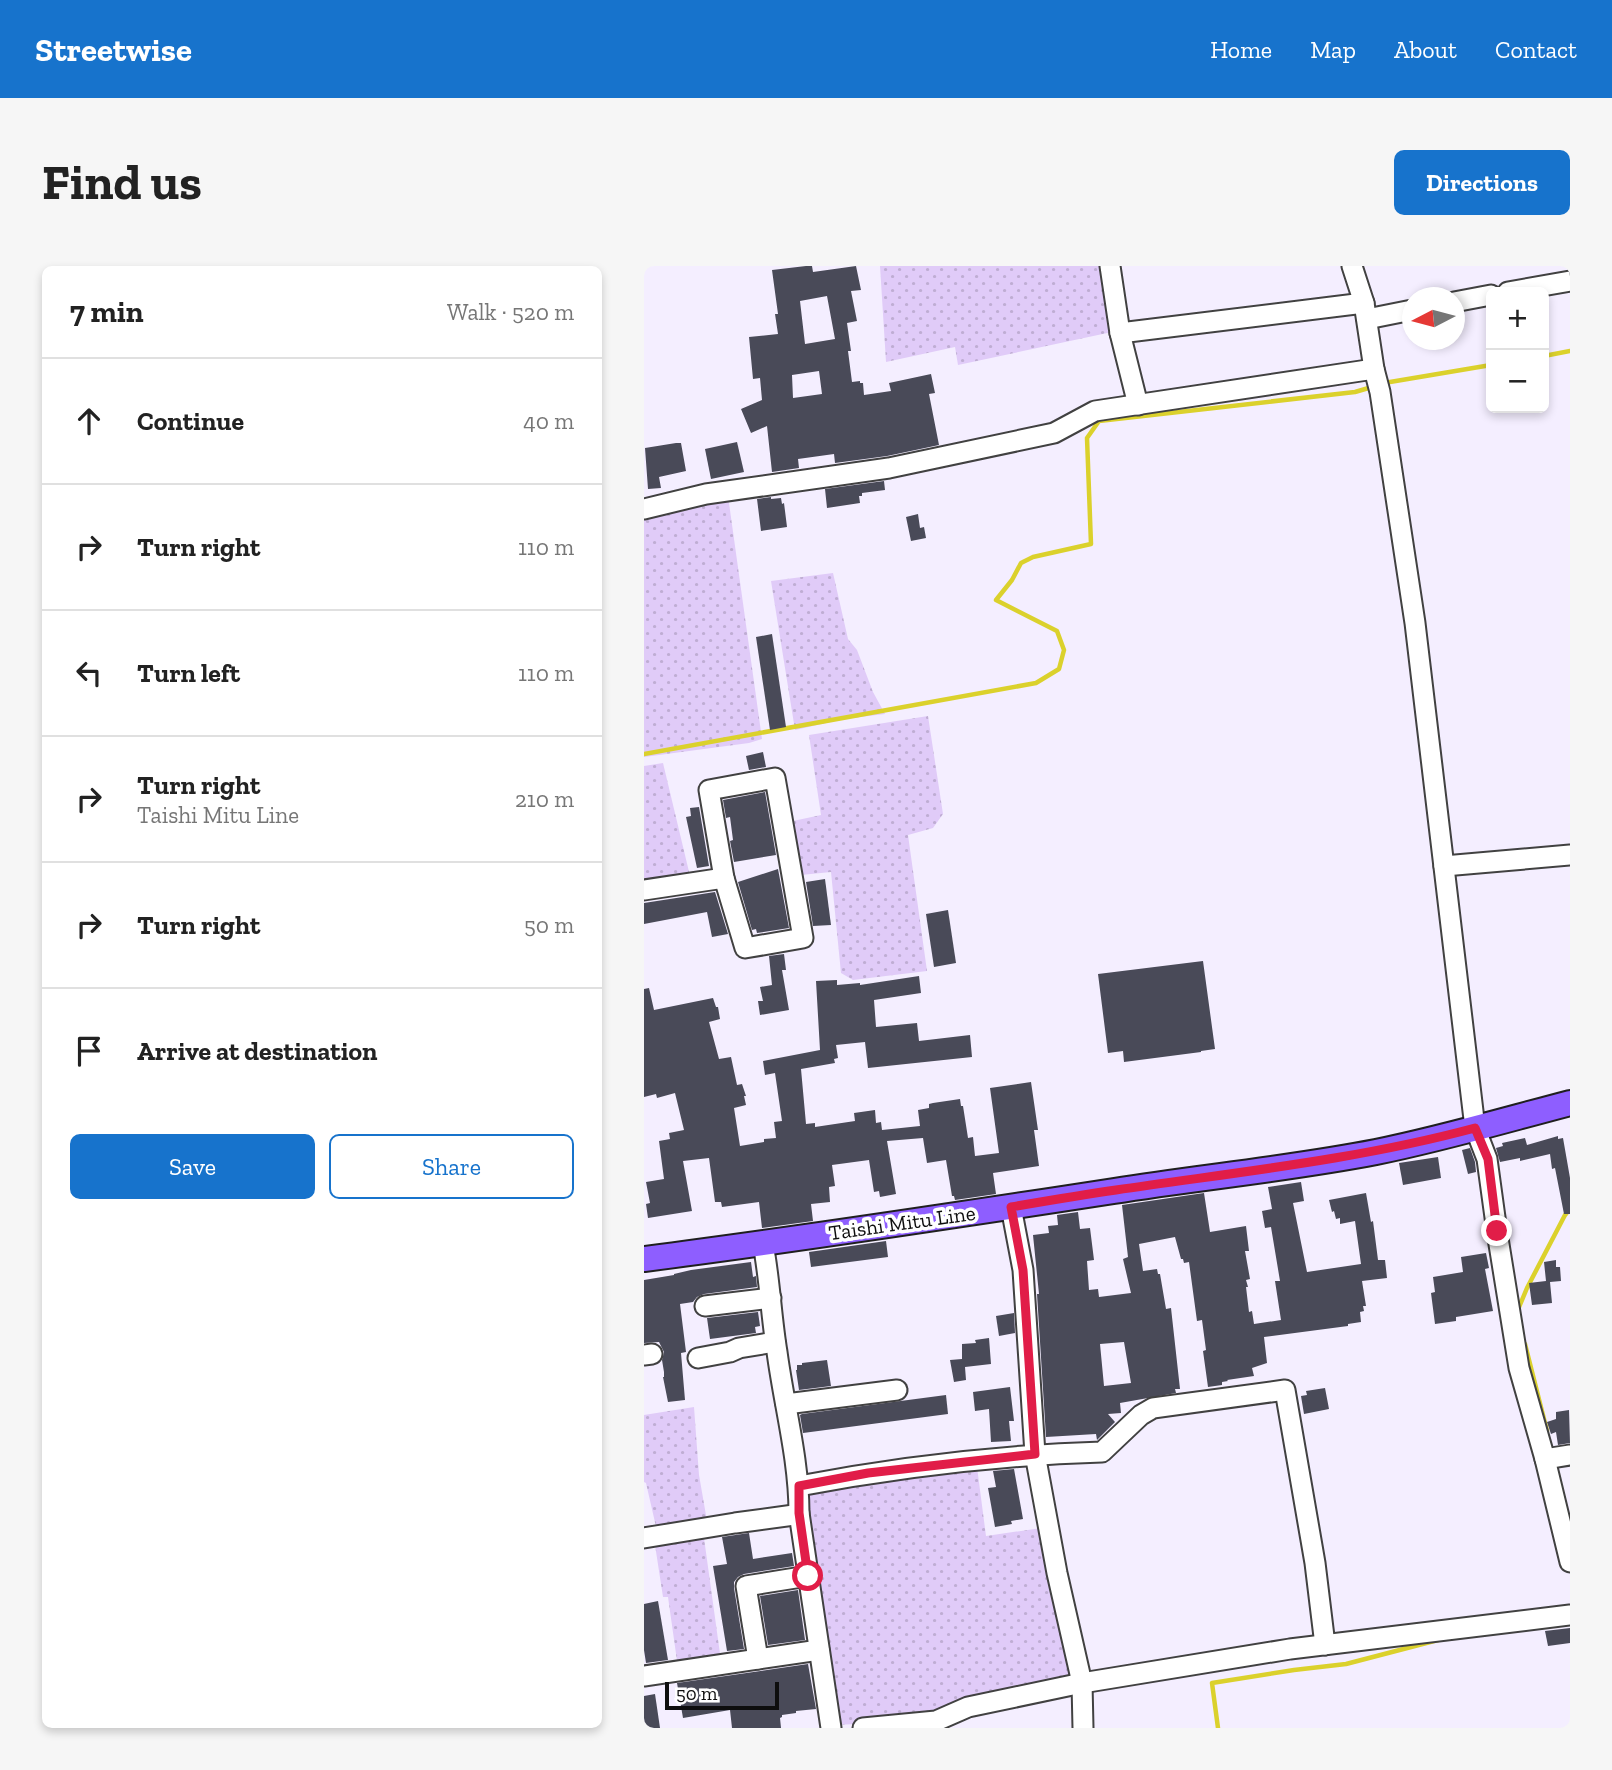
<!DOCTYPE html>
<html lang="en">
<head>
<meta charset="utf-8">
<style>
	body { margin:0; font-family:"Zilla Slab",serif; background:#f6f6f6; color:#222 }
	.controls { position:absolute; right:21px; top:21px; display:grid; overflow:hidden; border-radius:10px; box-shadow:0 4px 10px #0003 }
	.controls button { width:63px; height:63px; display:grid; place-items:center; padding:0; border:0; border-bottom:2px solid #e0e0e0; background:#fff; color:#222; font:35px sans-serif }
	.compass { position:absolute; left:758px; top:21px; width:63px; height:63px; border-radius:50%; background:#fff; box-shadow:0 4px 10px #0003; rotate:264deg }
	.scale { position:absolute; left:21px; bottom:18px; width:114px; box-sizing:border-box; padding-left:7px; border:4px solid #0e0e0e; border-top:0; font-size:19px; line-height:24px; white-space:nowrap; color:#0e0e0e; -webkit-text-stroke:5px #fff; paint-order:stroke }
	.stop { position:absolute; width:21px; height:21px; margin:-16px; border:5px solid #e11d48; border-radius:50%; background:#fff }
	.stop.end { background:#e11d48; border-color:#fff; box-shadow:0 2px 7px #0008 }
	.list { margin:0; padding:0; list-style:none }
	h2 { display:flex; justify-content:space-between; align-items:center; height:91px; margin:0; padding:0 28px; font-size:30px }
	h2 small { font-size:23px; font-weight:400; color:#767676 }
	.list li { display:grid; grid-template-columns:46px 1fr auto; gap:21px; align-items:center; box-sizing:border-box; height:126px; padding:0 28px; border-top:2px solid #e0e0e0 }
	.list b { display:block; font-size:26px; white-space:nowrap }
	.list p { margin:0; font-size:23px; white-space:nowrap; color:#767676 }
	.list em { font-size:23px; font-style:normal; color:#767676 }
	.actions { display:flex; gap:14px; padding:21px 28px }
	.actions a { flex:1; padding:16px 0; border:2px solid #1773cc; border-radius:10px; text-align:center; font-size:24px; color:#1773cc }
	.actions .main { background:#1773cc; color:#fff }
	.icon { flex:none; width:38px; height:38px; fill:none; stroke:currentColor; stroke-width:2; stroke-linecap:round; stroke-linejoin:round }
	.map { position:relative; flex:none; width:926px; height:1462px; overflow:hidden; border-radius:10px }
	header { display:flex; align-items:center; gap:42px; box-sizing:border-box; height:98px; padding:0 35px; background:#1773cc; color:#fff }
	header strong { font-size:33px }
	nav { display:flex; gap:38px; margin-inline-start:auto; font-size:24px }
	.intro { display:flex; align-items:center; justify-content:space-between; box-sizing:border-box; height:168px; padding:0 42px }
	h1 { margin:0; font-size:49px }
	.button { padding:18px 32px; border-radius:10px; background:#1773cc; color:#fff; font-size:24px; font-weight:700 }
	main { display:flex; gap:42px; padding:0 42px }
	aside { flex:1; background:#fff; border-radius:10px; box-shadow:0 4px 10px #0003 }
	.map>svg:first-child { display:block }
	.farmland { fill:url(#farmland-dots) }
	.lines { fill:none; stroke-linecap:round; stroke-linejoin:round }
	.stream { stroke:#dbd12c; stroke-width:4.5 }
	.building { fill:#494a58; fill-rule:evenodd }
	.minor-casing { stroke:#414141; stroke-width:23 }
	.major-casing { stroke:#1f1f1f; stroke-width:28 }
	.minor { stroke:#fff; stroke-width:19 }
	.major { stroke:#8e5eff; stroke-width:24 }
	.route { stroke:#e11d48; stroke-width:9 }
	.labels { text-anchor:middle; stroke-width:7; stroke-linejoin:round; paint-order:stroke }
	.street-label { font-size:21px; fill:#0e0e0e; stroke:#fff }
</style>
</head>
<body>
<header>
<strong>Streetwise</strong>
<nav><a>Home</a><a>Map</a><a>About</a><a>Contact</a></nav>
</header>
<div class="intro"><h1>Find us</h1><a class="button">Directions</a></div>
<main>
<aside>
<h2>7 min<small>Walk · 520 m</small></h2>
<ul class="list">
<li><svg class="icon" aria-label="ahead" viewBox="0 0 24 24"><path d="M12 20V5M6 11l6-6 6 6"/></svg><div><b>Continue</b></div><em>40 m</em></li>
<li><svg class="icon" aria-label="right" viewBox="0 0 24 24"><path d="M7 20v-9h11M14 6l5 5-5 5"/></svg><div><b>Turn right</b></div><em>110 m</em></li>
<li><svg class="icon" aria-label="left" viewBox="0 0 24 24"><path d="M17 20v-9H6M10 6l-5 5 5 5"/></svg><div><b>Turn left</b></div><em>110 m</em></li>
<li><svg class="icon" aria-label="right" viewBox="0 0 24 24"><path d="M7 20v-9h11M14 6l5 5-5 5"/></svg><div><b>Turn right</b><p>Taishi Mitu Line</p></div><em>210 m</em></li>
<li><svg class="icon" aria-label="right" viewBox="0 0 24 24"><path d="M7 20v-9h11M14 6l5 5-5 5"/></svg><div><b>Turn right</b></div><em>50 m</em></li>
<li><svg class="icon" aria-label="arrive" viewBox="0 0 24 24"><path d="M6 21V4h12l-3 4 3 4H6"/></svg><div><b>Arrive at destination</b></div></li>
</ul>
<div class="actions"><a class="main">Save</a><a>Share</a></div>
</aside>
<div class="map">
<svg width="926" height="1462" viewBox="0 0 926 1462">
	<defs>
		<pattern id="farmland-dots" width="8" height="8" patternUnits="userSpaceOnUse" patternTransform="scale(1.75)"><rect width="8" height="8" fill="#e0cbf8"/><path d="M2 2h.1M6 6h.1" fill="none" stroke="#bfadd3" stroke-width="1.8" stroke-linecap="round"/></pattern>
	</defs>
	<rect width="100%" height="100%" fill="#f4eeff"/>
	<g class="farmland">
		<path d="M 236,0 L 455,0 L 468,66 L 314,99 L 311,81 L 242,96 Z"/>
		<path d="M 84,230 L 118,473 L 105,477 L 0,491 L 0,250 Z"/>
		<path d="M 189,307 L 204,373 L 213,384 L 229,426 L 241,448 L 200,453 L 151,464 L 127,315 Z"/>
		<path d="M 284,450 L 299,548 L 289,562 L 264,569 L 283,705 L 209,714 L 197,707 L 187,606 L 157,609 L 149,555 L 177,549 L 165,469 Z"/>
		<path d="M 19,497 L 46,610 L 0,617 L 0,500 Z"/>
		<path d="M 50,1141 L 55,1209 L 63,1255 L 13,1265 L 2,1217 L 0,1216 L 0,1149 Z"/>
		<path d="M 333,1201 L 342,1270 L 397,1262 L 430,1415 L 287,1455 L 189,1459 L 158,1234 L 164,1225 Z"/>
		<path d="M 60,1272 L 77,1395 L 34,1402 L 24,1331 L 19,1331 L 11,1279 Z"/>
	</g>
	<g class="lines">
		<g class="stream">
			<path d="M 900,90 L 926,85"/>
			<path d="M 740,117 L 847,99"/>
			<path d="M 0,488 L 392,417 L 415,403 L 420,384 L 413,365 L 352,334 L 368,314 L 377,297 L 389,291 L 447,278 L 443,172 L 455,155 L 711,126 L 728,121"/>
			<path d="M 873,1046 L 883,1022 L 921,949 L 926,943"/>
			<path d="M 881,1078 L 903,1165"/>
			<path d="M 574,1462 L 568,1417 L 650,1404 L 702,1398 L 794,1374"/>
		</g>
	</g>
	<g class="building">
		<path d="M 162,0 L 168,0 L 169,6 L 212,0 L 217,24 L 207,25 L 213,55 L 203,57 L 207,85 L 204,85 L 208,116 L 216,115 L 216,117 L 219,117 L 220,129 L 247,125 L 245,117 L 287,108 L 291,127 L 285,128 L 295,179 L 243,190 L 191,197 L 190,188 L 154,193 L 155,202 L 128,206 L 123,160 L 107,167 L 97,143 L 118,134 L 116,112 L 109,113 L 105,71 L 134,68 L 131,48 L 134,48 L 128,4 ZM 183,30 L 191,73 L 161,78 L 156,35 ZM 175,105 L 178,128 L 149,132 L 148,109 Z"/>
		<path d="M 93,176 L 100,206 L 67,213 L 61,183 Z"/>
		<path d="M 32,177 L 37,177 L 42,205 L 15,211 L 17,222 L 4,223 L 1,182 Z"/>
		<path d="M 240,215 L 241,224 L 218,227 L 218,230 L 215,230 L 216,237 L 183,242 L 181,223 Z"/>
		<path d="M 127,231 L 127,233 L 137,232 L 138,238 L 140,237 L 143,261 L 117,265 L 113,233 Z"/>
		<path d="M 274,248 L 276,262 L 280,261 L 282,272 L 267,275 L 262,251 Z"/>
		<path d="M 128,368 L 142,461 L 126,464 L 112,371 Z"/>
		<path d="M 119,486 L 122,501 L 105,504 L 102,490 Z"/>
		<path d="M 121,526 L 132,589 L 90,596 L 86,575 L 89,574 L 86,551 L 82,552 L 79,534 Z"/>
		<path d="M 55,541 L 65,600 L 53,602 L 42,551 L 47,550 L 46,542 Z"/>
		<path d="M 134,603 L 145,662 L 113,667 L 112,663 L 108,664 L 94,616 Z"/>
		<path d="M 181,613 L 187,659 L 169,660 L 162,616 Z"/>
		<path d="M 71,626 L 84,668 L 68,671 L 63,646 L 0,658 L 0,637 Z"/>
		<path d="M 304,644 L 312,697 L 290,701 L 282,648 Z"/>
		<path d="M 140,688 L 142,704 L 138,704 L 145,744 L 116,749 L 114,735 L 119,735 L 116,721 L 128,719 L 125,690 Z"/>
		<path d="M 559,695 L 571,783 L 557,785 L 557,786 L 480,796 L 479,785 L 464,787 L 454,708 Z"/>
		<path d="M 275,710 L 277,727 L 230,734 L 232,761 L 273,757 L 275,775 L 326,769 L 328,791 L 224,802 L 221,776 L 192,779 L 194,792 L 190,793 L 191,797 L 157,803 L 162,858 L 171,857 L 171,861 L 211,855 L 210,847 L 231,844 L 232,857 L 237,856 L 238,864 L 276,860 L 274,844 L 285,842 L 285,838 L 289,837 L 316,833 L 317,840 L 319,840 L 324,872 L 329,871 L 331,890 L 355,887 L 346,822 L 387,816 L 394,864 L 390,864 L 395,900 L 349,907 L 352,928 L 311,934 L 310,930 L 308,930 L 302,894 L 283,897 L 279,872 L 243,875 L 252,928 L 236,931 L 235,925 L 230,926 L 225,894 L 188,899 L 191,920 L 185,921 L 186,936 L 167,938 L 169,955 L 118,962 L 115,936 L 78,941 L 77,936 L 71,936 L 65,892 L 39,895 L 48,945 L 4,952 L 2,938 L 6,937 L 2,916 L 20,913 L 15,875 L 26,873 L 25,867 L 40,864 L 31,827 L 13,832 L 12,828 L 0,831 L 0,723 L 5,722 L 10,744 L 69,732 L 72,741 L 74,741 L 76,753 L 65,756 L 75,793 L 87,791 L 93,819 L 98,818 L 102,830 L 100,830 L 102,839 L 90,842 L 96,880 L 120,876 L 120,873 L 132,872 L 130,856 L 138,855 L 131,807 L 121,809 L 119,795 L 176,784 L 172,715 L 193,714 L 193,719 L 216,717 L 216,719 Z"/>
		<path d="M 914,870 L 914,873 L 919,872 L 926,912 L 926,948 L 920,948 L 911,902 L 908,903 L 906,888 L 876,895 L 876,892 L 856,896 L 852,882 L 859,880 L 858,877 L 881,872 L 883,879 Z"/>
		<path d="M 826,882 L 831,896 L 832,906 L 824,908 L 818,884 Z"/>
		<path d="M 794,891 L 797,912 L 759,919 L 755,897 Z"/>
		<path d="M 657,916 L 660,935 L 649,937 L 663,1006 L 717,998 L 711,955 L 696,958 L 696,952 L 692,953 L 690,945 L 688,946 L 685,934 L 722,927 L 727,956 L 729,955 L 734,994 L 741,994 L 743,1012 L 718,1015 L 722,1040 L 719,1040 L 720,1045 L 716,1046 L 717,1056 L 704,1058 L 704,1060 L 620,1071 L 623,1097 L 608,1102 L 610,1110 L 583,1114 L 584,1115 L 578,1116 L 578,1119 L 564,1121 L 559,1085 L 562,1084 L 558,1054 L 553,1055 L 545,996 L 540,997 L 539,993 L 537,993 L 531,971 L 495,978 L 499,1005 L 513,1003 L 514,1008 L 516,1008 L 522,1043 L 527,1042 L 536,1123 L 531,1123 L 532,1127 L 476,1137 L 477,1147 L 464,1148 L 471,1156 L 453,1174 L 452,1168 L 402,1171 L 393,1028 L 395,1028 L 389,969 L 405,967 L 404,960 L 414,959 L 413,949 L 434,946 L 436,963 L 446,962 L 450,994 L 443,995 L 445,1024 L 454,1023 L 455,1031 L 487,1027 L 479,993 L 484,991 L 478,939 L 560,927 L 566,966 L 602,960 L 605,985 L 601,985 L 606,1013 L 602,1014 L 604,1021 L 602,1021 L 605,1046 L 608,1045 L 610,1058 L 637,1054 L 631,1015 L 636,1015 L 627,961 L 621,962 L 618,945 L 628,943 L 624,921 ZM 480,1076 L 487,1117 L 460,1120 L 456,1078 Z"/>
		<path d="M 242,975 L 244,991 L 167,1001 L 165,986 Z"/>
		<path d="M 842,987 L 845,1002 L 841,1003 L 849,1045 L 812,1051 L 812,1055 L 791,1058 L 787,1027 L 791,1026 L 789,1011 L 819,1006 L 817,991 Z"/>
		<path d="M 912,994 L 912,1001 L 916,1001 L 917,1015 L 906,1016 L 908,1037 L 888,1039 L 885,1017 L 902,1015 L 900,996 Z"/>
		<path d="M 107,996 L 109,1011 L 112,1010 L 113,1021 L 60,1028 L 53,1031 L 49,1036 L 36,1038 L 42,1086 L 37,1087 L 41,1134 L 24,1136 L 19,1111 L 20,1111 L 20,1106 L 18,1094 L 20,1086 L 15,1076 L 0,1077 L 0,1014 L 30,1009 L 30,1008 L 47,1004 Z"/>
		<path d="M 114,1046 L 116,1060 L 111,1061 L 112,1067 L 66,1073 L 63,1052 Z"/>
		<path d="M 370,1047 L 371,1067 L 355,1070 L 352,1050 Z"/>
		<path d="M 345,1072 L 347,1098 L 321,1101 L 322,1114 L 310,1116 L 306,1094 L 318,1093 L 318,1078 L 332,1077 L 331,1074 Z"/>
		<path d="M 183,1094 L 187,1120 L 155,1124 L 152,1104 L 153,1104 L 153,1099 L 158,1099 L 158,1097 Z"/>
		<path d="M 366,1121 L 370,1155 L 365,1155 L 367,1175 L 347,1176 L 345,1143 L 331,1145 L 329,1126 Z"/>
		<path d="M 681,1122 L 685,1143 L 660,1148 L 657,1130 L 663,1129 L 662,1125 Z"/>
		<path d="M 302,1129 L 304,1148 L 159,1167 L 156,1149 L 158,1148 Z"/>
		<path d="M 925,1144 L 926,1177 L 914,1179 L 912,1166 L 907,1168 L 903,1156 L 912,1153 L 912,1146 Z"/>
		<path d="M 370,1203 L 379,1253 L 367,1255 L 368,1258 L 351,1261 L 344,1222 L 352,1221 L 349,1205 Z"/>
		<path d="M 105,1267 L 109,1293 L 148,1287 L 150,1300 L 100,1308 L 94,1311 L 90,1316 L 90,1322 L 100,1383 L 83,1385 L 69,1300 L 83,1298 L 78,1271 Z"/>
		<path d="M 154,1324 L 161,1374 L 124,1379 L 116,1330 Z"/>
		<path d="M 14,1335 L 24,1394 L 2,1397 L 0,1384 L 0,1338 Z"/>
		<path d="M 926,1362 L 926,1377 L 904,1380 L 901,1365 Z"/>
		<path d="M 164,1398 L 172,1443 L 152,1445 L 152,1447 L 138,1449 L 138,1451 L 136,1452 L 137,1462 L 88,1462 L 86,1444 L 39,1452 L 33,1417 Z"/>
		<path d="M 11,1428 L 16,1462 L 0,1462 L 0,1430 Z"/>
	</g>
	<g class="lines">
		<g class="minor-casing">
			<g id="minor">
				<path d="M 466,0 L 476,67 L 494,139"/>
				<path d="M 708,0 L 720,37 L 730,103 L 736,126 L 771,357 L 831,862 L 843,893 L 853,966 L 875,1102 L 901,1193 L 926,1296"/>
				<path d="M 864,26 L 926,15"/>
				<path d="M 810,36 L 847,29"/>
				<path d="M 723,53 L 768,44"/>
				<path d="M 476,67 L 720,37"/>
				<path d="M 0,243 L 62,228 L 245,202 L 410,167 L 451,145 L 730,103"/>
				<path d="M 131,512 L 159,672 L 101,682 L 80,612 L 65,524 Z"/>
				<path d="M 800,600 L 926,589"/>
				<path d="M 0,624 L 80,612"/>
				<path d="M 367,941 L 379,1004 L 391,1188 L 413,1307 L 438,1417 L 439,1462"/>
				<path d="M 119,978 C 126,1014 127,1050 133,1086 C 140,1139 155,1193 155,1247 L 187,1462"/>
				<path d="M 61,1040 L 127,1032"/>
				<path d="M 0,1089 L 8,1088"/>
				<path d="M 54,1092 L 86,1086 L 95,1082 L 131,1076"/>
				<path d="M 142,1138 L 253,1124"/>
				<path d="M 901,1193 L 926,1189"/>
				<path d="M 155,1220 C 255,1201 356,1189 458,1186 L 497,1149 L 509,1142 L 641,1124 L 671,1297 L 681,1379"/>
				<path d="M 0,1272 L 91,1257 L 150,1249 L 155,1247"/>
				<path d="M 114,1393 L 102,1320 L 164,1310"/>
				<path d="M 0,1410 L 175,1384"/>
				<path d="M 219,1462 L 292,1455 L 324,1441 L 438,1417 L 646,1383 L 926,1349"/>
			</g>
		</g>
		<g class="major-casing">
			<path id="major" d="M 0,993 C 157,973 314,949 470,925 C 557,911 645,903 732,886 C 797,873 861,854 926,837"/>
		</g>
		<use href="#minor" class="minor"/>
		<use href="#major" class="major"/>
	</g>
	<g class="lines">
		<path class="route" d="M 164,1310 L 155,1247 L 155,1220 L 224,1207 L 391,1188 L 379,1004 L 367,941 C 402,935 437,929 472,924 C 593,906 712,894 831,862 L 844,893 L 853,965"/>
	</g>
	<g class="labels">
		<g class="street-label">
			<text transform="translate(258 957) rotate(-8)" y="7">Taishi Mitu Line</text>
		</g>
	</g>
</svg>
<div class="controls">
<button>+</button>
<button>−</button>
</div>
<svg class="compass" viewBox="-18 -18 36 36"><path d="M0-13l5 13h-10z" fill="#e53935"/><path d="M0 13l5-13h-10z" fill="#767676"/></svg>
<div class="scale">50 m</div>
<div class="stop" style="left:164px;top:1310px"></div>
<div class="stop end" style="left:853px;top:965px"></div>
</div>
</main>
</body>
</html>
